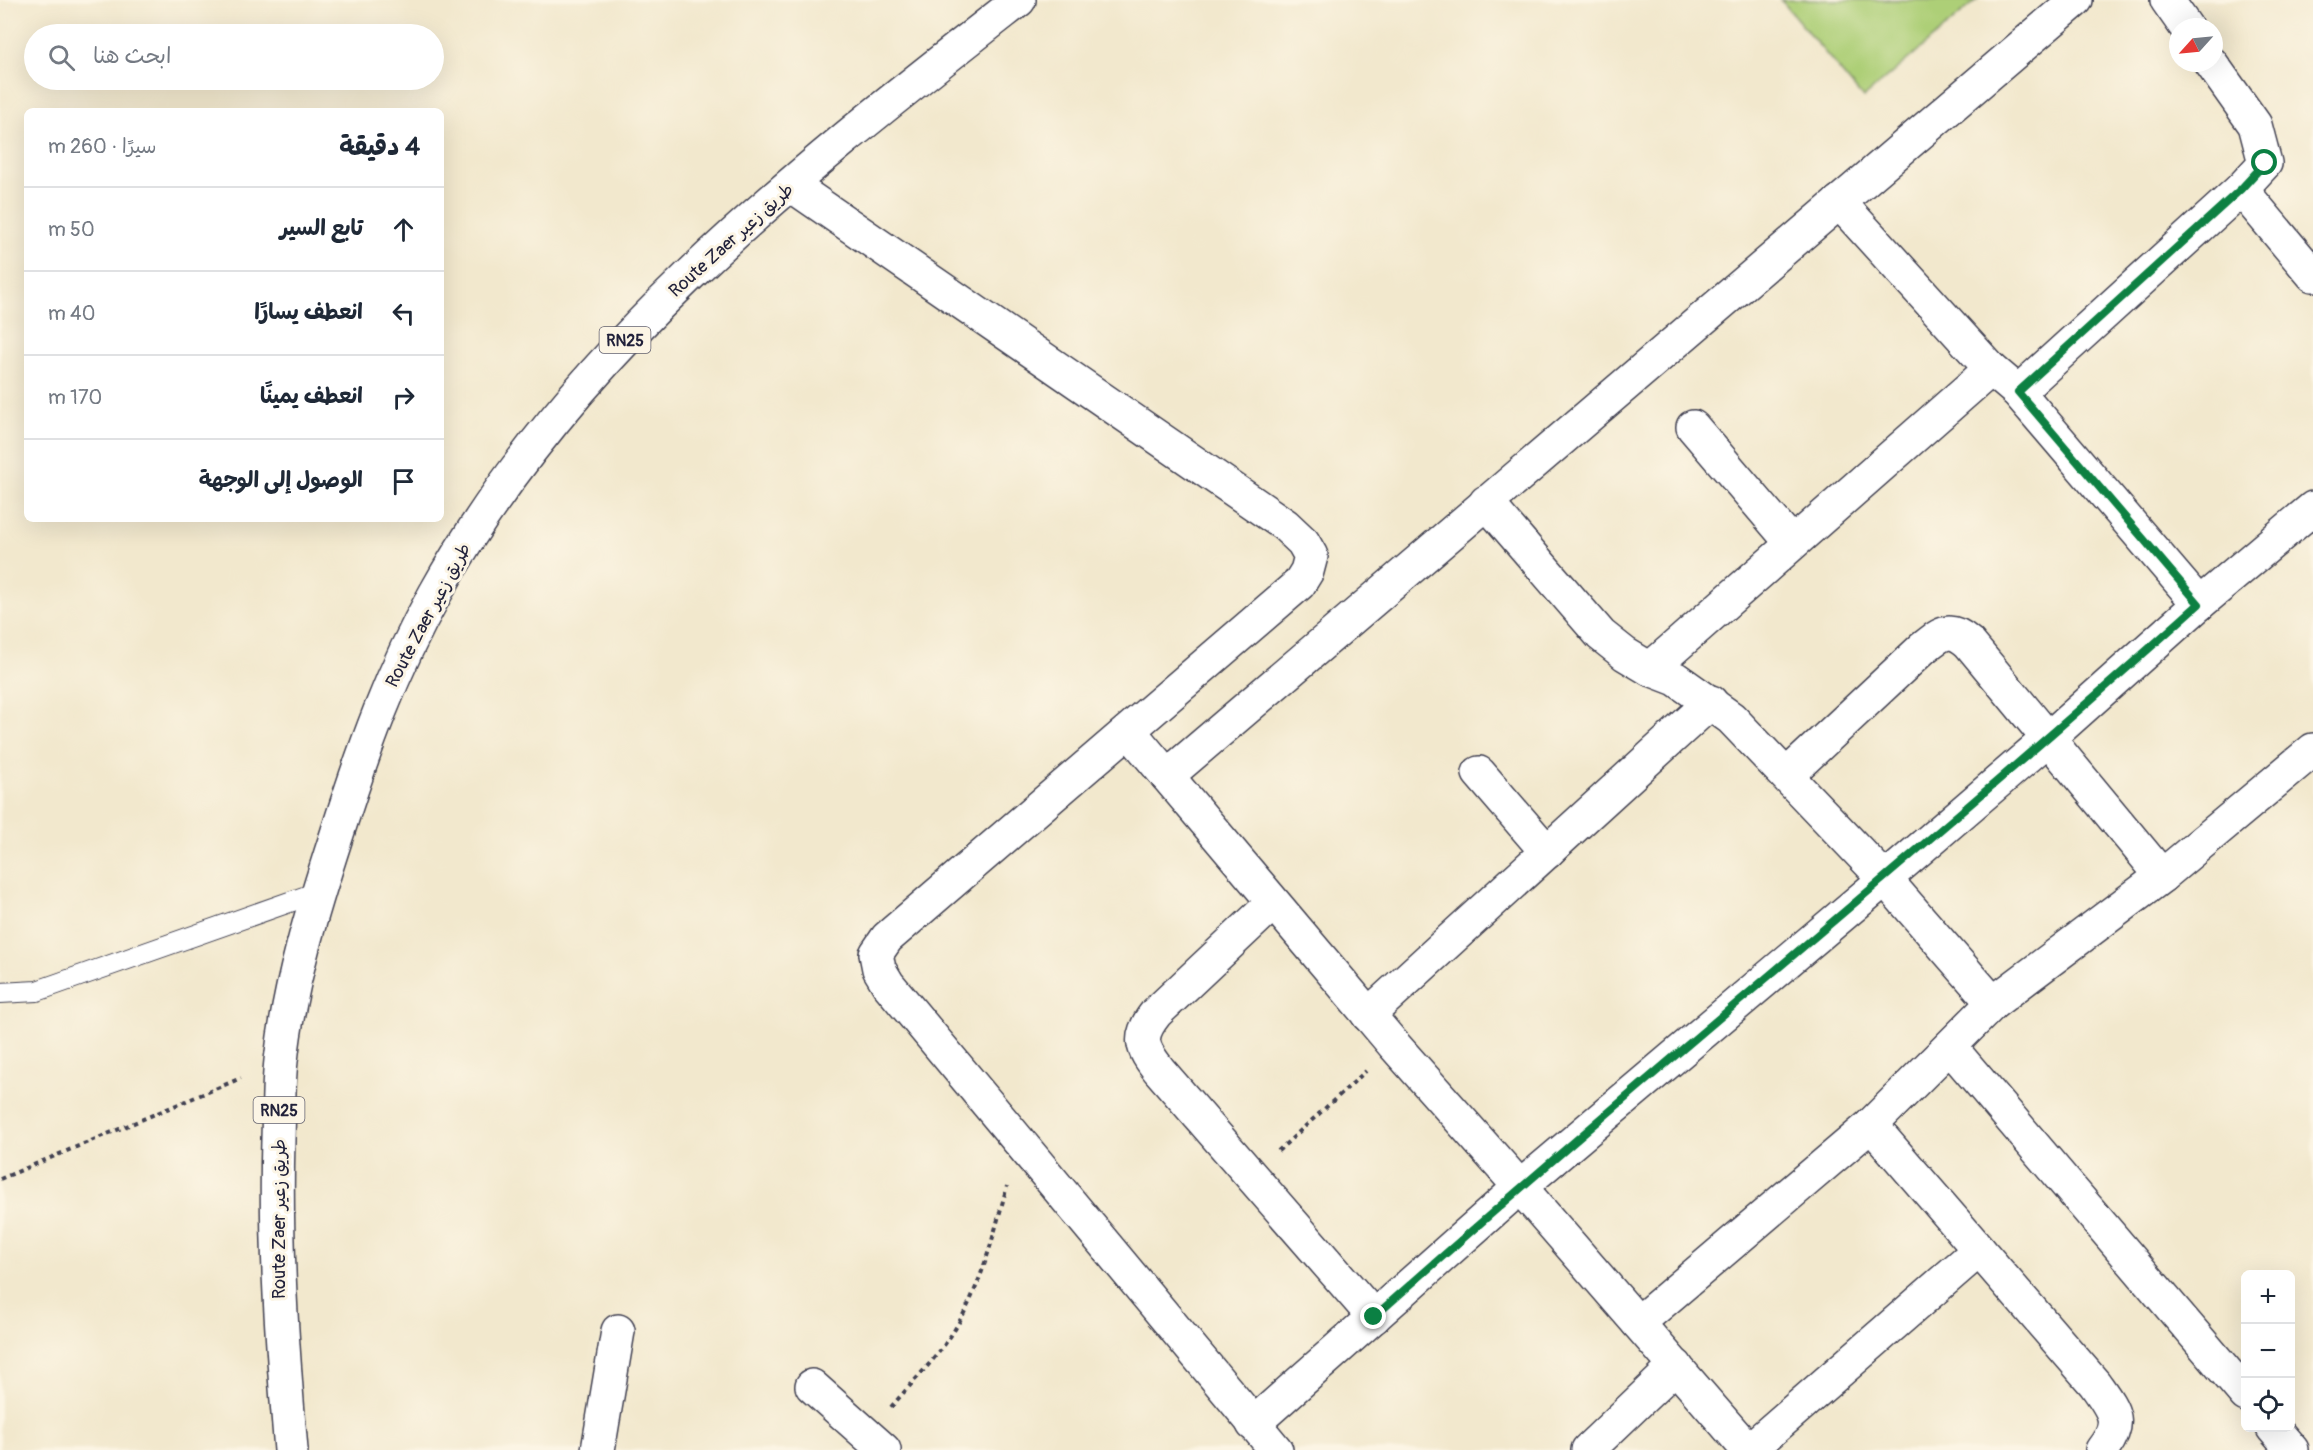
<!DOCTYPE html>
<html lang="ar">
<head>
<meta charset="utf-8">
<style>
	body { margin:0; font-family:Pangolin,"Playpen Sans Arabic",sans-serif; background:#f6f6f7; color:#1f2937; direction:rtl }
	.controls { position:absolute; right:18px; bottom:18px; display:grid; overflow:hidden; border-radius:9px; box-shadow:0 6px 24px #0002 }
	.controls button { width:54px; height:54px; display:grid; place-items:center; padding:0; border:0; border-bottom:2px solid #e0e1e3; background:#fff; color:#1f2937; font:30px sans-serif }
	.compass { position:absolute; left:2169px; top:18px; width:54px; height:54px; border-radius:50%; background:#fff; box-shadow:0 6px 24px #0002; rotate:243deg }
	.stop { position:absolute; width:18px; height:18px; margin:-14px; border:4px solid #0b8043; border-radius:50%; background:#fff }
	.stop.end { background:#0b8043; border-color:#fff; box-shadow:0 2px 6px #0008 }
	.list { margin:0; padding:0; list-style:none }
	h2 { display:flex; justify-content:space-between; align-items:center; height:78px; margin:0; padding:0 24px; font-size:26px }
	h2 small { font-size:20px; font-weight:400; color:#747a83 }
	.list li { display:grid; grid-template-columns:39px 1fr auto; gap:18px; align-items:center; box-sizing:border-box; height:84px; padding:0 24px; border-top:2px solid #e0e1e3 }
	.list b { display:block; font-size:22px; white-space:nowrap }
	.list em { font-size:20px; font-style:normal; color:#747a83 }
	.icon { flex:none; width:33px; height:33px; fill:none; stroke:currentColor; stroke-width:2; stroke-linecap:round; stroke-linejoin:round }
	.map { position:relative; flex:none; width:2313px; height:1450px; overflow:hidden; direction:ltr }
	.search { position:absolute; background:#fff; box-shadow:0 6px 24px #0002; left:24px; top:24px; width:420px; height:66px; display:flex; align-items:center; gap:15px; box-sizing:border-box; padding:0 21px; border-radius:33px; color:#747a83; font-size:22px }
	.panel { position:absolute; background:#fff; box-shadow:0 6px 24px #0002; left:24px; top:108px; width:420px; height:414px; border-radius:9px; direction:rtl }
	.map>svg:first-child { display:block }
	.green { fill:#adcf77; stroke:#687859; stroke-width:1.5 }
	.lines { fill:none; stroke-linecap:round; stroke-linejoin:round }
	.service-casing { stroke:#414051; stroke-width:22 }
	.minor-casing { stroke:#414051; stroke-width:36 }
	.primary-casing { stroke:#414051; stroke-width:36 }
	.path { stroke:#414051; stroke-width:4; stroke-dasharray:4.5 4.5; stroke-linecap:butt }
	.service { stroke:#fff; stroke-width:20 }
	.minor { stroke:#fff; stroke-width:33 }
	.primary { stroke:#fff; stroke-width:33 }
	.route { stroke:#0b8043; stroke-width:8 }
	.labels { text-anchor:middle; stroke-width:6; stroke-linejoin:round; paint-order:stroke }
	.shield { fill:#fcf5e5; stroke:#63616e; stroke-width:1.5 }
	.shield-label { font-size:16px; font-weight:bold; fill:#22223b }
	.street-label { font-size:18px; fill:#22223b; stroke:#fcf5e5 }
</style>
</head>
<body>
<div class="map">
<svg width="2313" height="1450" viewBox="0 0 2313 1450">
	<rect width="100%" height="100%" fill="#fcf5e5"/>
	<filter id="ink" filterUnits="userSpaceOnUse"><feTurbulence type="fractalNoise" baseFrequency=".0167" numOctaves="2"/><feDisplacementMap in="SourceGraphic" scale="12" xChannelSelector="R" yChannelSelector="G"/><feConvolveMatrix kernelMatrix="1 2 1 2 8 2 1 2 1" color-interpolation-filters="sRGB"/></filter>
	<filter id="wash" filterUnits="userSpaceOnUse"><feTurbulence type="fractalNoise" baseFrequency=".008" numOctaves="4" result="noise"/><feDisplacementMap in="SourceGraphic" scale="24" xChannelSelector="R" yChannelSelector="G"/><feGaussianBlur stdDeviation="1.35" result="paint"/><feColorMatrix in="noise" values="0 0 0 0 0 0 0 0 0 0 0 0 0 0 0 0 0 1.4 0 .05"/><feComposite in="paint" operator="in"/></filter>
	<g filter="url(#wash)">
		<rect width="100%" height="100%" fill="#f2e8cd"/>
		<path class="green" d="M 1781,0 L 1977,0 L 1863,98 Z"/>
	</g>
	<g filter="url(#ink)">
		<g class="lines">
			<g class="service-casing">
				<path id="service" d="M 0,993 L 37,991 L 318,892"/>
			</g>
			<g class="minor-casing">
				<g id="minor">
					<path d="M 2167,0 L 2186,27"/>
					<path d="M 791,185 L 1285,525 L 1303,542 L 1311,556 L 1307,571 L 1299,584 L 887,938 L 876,954 L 879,969 L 888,984 L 1276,1450"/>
					<path d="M 2241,189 L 2313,275"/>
					<path d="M 1839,202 L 1991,369 L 2018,392 L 2199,604"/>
					<path d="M 2018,392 L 2241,189 L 2265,163 L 2255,125 L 2211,63"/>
					<path d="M 1693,427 L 1792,543"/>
					<path d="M 1486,502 L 1601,635 L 1625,654 L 1650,669 L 1676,679 L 1731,718 L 1885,879 L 1993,1003"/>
					<path d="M 1650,669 L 1991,369"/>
					<path d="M 1129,731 L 1394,1045 L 1520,1187 L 1748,1450"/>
					<path d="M 1479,773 L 1547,852"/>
					<path d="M 1787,775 L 1922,649 C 1941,634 1949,625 1969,643 L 2162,876"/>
					<path d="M 1167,776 L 2076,0"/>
					<path d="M 1273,903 L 1156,1013 C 1137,1037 1141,1047 1159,1070 L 1374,1317"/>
					<path d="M 1368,1015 L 1711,702"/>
					<path d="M 1950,1047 L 2246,1395"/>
					<path d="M 1871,1125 L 2095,1384 C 2114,1411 2124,1422 2102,1450"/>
					<path d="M 1638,1323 L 1871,1125 L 1993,1003 L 2162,876 L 2313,750"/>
					<path d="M 812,1386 L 884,1450"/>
					<path d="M 1253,1424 L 1520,1187 L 1885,879 L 2049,738 L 2199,604 L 2313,508"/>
					<path d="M 2273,1428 L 2292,1450"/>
					<path d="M 598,1450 L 618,1331"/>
					<path d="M 1588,1450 L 1676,1366"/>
					<path d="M 1749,1450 L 1979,1250"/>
				</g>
			</g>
			<g class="primary-casing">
				<path id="primary" d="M 291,1450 C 282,1344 275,1245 278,1139 C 279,1113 278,1087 281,1061 C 289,984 313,908 337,834 C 363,752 392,670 435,594 C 572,347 801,171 1019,0"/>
			</g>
			<g class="path">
				<path d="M 1278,1151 L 1366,1071"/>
				<path d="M 0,1179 L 241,1078"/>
				<path d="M 891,1407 C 909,1386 929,1366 945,1344 C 979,1297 992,1241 1007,1186"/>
			</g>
			<use href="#service" class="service"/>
			<use href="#minor" class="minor"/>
			<use href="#primary" class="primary"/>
		</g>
	</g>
	<g class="lines" filter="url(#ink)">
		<path class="route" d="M 1374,1317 C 1645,1075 1928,847 2199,604 L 2018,392 L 2241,189 L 2265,163"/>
	</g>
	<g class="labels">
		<g class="shield">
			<rect x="599.5" y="327" width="51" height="26" rx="4.5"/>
			<rect x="253.5" y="1097" width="51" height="26" rx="4.5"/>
		</g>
		<g class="shield-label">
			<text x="625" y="346">RN25</text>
			<text x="279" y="1116">RN25</text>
		</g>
		<g class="street-label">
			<text transform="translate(731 240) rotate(-42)" y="6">Route Zaer طريق زعير</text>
			<text transform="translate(428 615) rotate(-62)" y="6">Route Zaer طريق زعير</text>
			<text transform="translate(279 1219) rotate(-90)" y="6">Route Zaer طريق زعير</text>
		</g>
	</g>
</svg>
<div class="controls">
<button>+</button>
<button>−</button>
<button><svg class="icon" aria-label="locate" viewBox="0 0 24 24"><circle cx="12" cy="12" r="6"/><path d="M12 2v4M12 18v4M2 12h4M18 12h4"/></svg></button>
</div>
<svg class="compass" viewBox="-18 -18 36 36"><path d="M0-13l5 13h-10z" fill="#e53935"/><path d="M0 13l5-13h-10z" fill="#747a83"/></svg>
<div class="stop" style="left:2265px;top:163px"></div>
<div class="stop end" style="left:1374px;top:1317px"></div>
<div class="search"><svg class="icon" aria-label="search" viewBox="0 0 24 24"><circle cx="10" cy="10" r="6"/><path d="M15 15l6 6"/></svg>ابحث هنا</div>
<section class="panel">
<h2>4 دقيقة<small>سيرًا · 260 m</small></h2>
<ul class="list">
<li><svg class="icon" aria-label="ahead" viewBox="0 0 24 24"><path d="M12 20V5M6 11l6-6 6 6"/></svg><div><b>تابع السير</b></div><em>50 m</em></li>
<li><svg class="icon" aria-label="left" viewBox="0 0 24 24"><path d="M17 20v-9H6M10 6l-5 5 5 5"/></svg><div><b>انعطف يسارًا</b></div><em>40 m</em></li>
<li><svg class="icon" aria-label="right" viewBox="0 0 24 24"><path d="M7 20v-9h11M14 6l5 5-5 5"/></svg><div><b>انعطف يمينًا</b></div><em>170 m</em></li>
<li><svg class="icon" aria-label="arrive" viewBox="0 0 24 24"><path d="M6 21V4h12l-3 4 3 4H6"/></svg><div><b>الوصول إلى الوجهة</b></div></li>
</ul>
</section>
</div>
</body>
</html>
